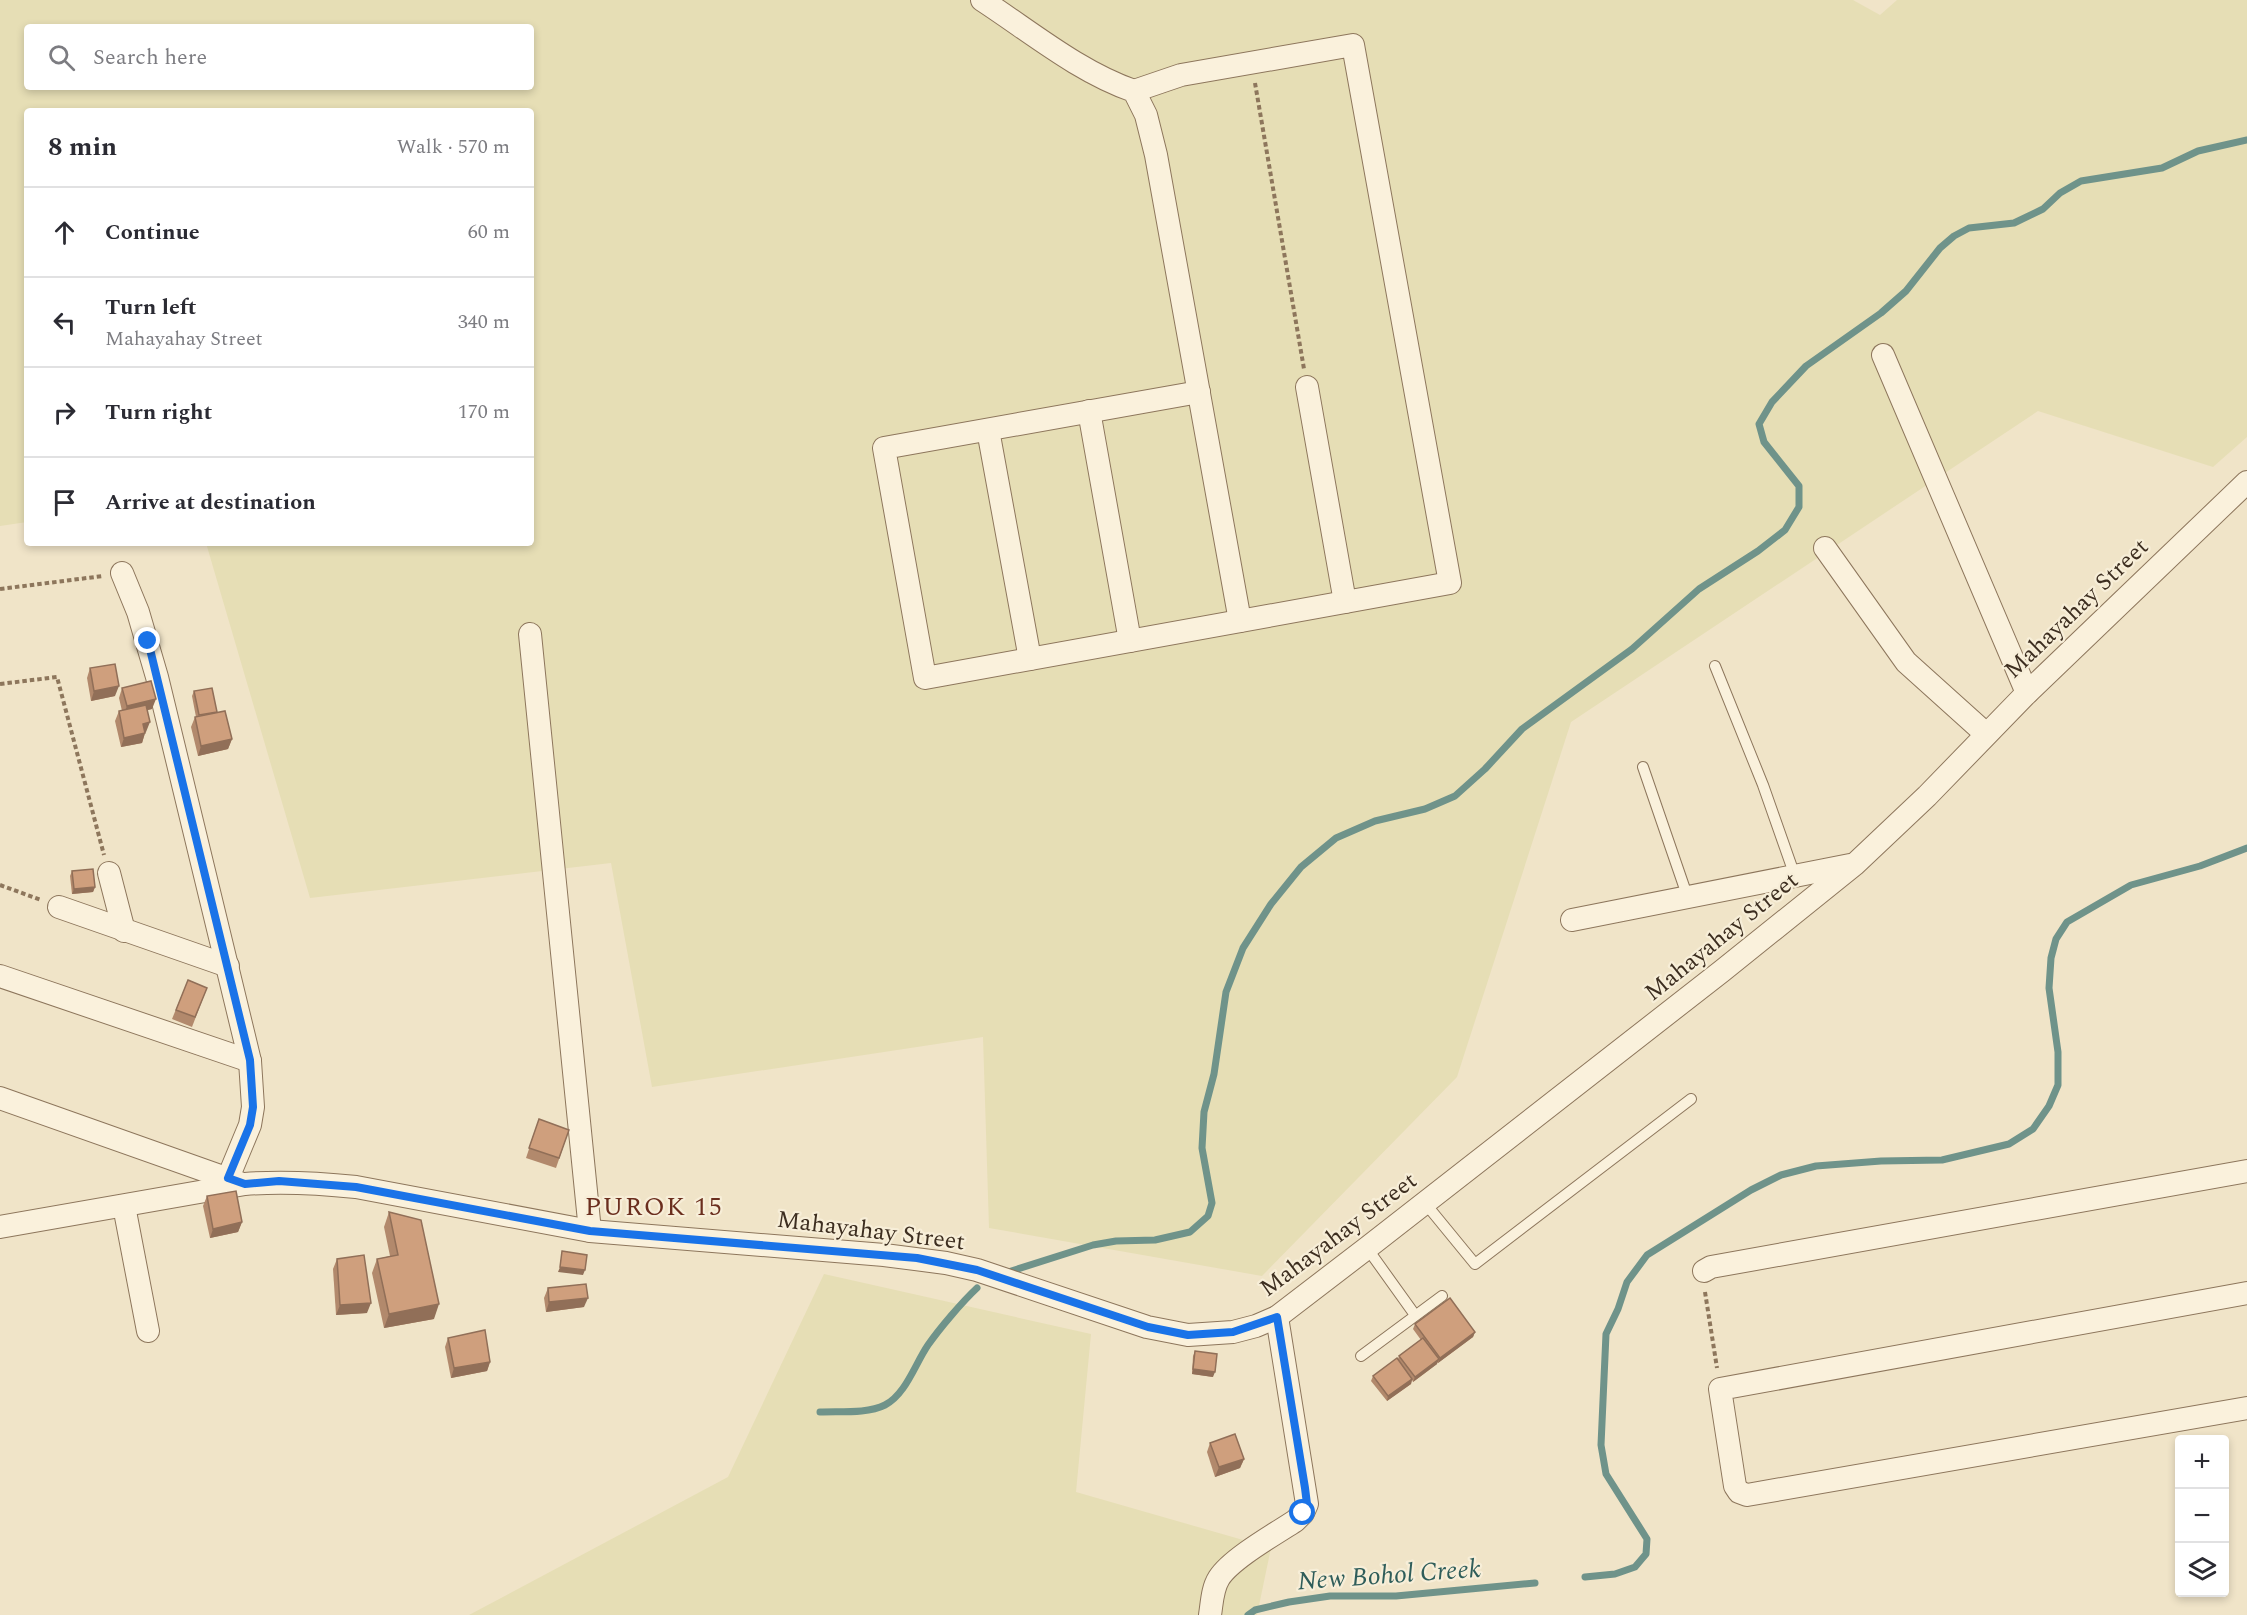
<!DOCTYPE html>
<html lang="en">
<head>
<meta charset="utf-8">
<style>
	body { margin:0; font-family:Spectral,serif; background:#f7f7f7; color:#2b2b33 }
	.controls { position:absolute; right:18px; bottom:18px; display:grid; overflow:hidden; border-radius:6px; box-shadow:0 3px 9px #0003 }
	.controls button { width:54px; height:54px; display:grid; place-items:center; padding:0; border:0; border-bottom:2px solid #e1e1e2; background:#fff; color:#2b2b33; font:30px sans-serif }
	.stop { position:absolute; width:18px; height:18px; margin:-14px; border:4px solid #1a73e8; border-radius:50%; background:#fff }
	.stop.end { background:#1a73e8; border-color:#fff; box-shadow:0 2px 6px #0008 }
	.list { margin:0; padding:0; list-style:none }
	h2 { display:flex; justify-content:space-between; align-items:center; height:78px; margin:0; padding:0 24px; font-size:26px }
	h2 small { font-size:20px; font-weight:400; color:#7c7c81 }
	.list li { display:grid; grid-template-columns:39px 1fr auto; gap:18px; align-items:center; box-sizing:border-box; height:90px; padding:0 24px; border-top:2px solid #e1e1e2 }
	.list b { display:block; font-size:22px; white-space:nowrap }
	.list p { margin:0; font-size:20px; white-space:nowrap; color:#7c7c81 }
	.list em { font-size:20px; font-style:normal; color:#7c7c81 }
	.icon { flex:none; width:33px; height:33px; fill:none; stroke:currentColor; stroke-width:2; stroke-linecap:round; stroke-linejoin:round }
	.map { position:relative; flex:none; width:2247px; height:1615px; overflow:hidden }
	.search { position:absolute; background:#fff; box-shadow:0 3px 9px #0003; left:24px; top:24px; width:510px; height:66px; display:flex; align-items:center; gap:15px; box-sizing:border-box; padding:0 21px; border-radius:6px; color:#7c7c81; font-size:22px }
	.panel { position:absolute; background:#fff; box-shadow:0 3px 9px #0003; left:24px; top:108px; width:510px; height:438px; border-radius:6px }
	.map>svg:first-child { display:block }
	.farmland { fill:#e6deb5; fill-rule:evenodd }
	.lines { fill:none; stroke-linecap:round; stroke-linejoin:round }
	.stream { stroke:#6f938a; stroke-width:7 }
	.service-casing { stroke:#8d765c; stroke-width:12 }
	.minor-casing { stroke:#8d765c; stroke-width:24 }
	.path { stroke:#8d765c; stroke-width:4; stroke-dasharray:4.5 3; stroke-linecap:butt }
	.service { stroke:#faf1dc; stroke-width:10 }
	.minor { stroke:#faf1dc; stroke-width:22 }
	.wall { fill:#b2896c }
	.shaded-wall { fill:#916f58 }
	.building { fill:#cf9f7d; stroke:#916f58; stroke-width:1.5 }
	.route { stroke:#1a73e8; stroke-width:8 }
	.labels { text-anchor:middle; stroke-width:4.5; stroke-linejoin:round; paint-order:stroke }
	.street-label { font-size:24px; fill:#3d2e20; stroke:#f7eed8 }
	.neighbourhood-label { font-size:26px; letter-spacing:1.5px; fill:#6b2e1e; stroke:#f7eed8 }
	.water-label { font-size:26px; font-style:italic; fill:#2f5d5a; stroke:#f7eed8 }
</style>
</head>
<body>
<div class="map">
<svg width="2247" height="1615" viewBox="0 0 2247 1615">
	<rect width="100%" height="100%" fill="#f0e4c8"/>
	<g class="farmland">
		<path d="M 0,0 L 1853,0 L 1880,15 L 1897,0 L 2247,0 L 2247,437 L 2213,467 L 2038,411 L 1571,722 L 1457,1077 L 1262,1276 L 989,1228 L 983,1037 L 652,1087 L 611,863 L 310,898 L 206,543 L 531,543 L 531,111 L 27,111 L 27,522 L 0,526 ZM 27,27 L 531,27 L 531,87 L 27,87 Z"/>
		<path d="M 824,1274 L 1091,1334 L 1076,1492 L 1271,1548 L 1257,1615 L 469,1615 L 728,1477 Z"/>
	</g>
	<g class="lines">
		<g class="stream">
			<path d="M 1005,1273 L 1093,1245 L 1116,1241 L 1155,1240 L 1190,1232 L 1208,1216 L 1212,1203 L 1202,1148 L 1204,1112 L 1214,1074 L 1226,992 L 1243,948 L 1271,904 L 1301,867 L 1336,838 L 1375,821 L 1425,809 L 1455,796 L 1485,769 L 1522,729 L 1632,649 L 1699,589 L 1758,551 L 1785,530 L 1799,507 L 1799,486 L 1764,442 L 1759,424 L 1772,402 L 1806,366 L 1881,313 L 1906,291 L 1940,248 L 1954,236 L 1969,228 L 2014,223 L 2043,209 L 2060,193 L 2081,181 L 2162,168 L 2198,151 L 2247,140"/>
			<path d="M 820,1412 C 839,1411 867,1414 885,1405 C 906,1394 915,1364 928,1345 C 940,1328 962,1302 977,1288"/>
			<path d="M 1585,1577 L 1615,1574 L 1635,1567 L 1646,1554 L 1647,1539 L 1606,1474 L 1601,1445 L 1606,1334 L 1618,1309 L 1627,1282 L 1647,1255 L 1751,1190 L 1781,1175 L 1816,1166 L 1881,1161 L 1942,1160 L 2009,1144 L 2033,1129 L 2049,1106 L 2058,1085 L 2058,1052 L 2049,988 L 2051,958 L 2056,939 L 2067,922 L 2131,885 L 2200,866 L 2247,848"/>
			<path d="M 1248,1615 L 1255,1610 L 1289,1602 L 1330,1596 L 1396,1596 L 1535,1583"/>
		</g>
		<g class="service-casing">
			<g id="service">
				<path d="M 1715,666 L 1763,785 L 1795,876"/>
				<path d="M 1643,767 L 1688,898"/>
				<path d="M 1425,1203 L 1475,1264 L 1691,1099"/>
				<path d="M 1367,1248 L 1415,1315"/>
				<path d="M 1361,1356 L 1442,1296"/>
			</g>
		</g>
		<g class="minor-casing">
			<g id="minor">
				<path d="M 982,0 C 1031,32 1079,72 1134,91 L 1146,115 L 1156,155 L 1240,621"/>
				<path d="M 1134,91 L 1181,75 L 1353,45 L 1450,583 L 925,678 L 884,448 L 1199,392"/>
				<path d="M 1883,355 L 2027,693"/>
				<path d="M 1307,387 L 1345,602"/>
				<path d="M 1089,411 L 1130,641"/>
				<path d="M 988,430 L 1030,659"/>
				<path d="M 1825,548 L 1906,662 L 1986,734"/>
				<path d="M 122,573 L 138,612 L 157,677 L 250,1061 L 253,1107 L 250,1125 L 228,1178"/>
				<path d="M 530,634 L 590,1231"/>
				<path d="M 109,873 L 124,931"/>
				<path d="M 59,907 L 228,966"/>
				<path d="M 1572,920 L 1850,865"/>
				<path d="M 0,976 L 250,1061"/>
				<path d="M 0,1098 L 240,1183"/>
				<path d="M 124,1206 L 148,1331"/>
				<path d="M 0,1227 L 245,1184 C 282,1181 318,1183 356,1187 L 590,1231 L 884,1255 L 946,1263 L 977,1270 L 1147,1327 L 1188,1335 L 1233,1332 L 1256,1326 L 1277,1317 L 1367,1248 L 1722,971 L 1854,865 L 1927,796 L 2027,693 L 2247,482"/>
				<path d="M 1704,1271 L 1711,1267 L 2247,1171"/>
				<path d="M 2247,1293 L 1720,1389 L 1735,1486 L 1739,1492 L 1747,1495 L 2247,1408"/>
				<path d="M 1210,1615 C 1212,1603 1212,1589 1219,1578 C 1231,1559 1275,1534 1295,1521 L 1303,1513 L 1307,1504 L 1277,1317"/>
			</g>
		</g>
		<g class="path">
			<path d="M 1255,83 L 1304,369"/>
			<path d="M 0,589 L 103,576"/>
			<path d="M 0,684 L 57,677 L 104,855"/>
			<path d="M 0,885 L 41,900"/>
			<path d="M 1705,1292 L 1717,1368"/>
		</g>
		<use href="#service" class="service"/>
		<use href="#minor" class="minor"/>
	</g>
	<g class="wall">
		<path d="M 90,668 L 115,696 L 91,701 L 87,678 Z"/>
		<path d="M 122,688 L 152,709 L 147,710 L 146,732 L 145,733 L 142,743 L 121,747 L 115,721 L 119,711 L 122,711 L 119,698 Z"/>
		<path d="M 194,691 L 217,712 L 232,739 L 228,749 L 198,756 L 191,727 L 195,717 L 196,717 L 192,696 Z"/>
		<path d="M 72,871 L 95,887 L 93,892 L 72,894 L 70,876 Z"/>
		<path d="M 188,980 L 207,988 L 192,1027 L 172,1019 Z"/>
		<path d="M 539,1119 L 569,1130 L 556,1168 L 526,1158 Z"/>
		<path d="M 207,1196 L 242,1222 L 238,1232 L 210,1238 L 203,1206 Z"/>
		<path d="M 389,1212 L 434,1319 L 384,1328 L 372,1273 L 377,1259 L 390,1256 L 384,1227 Z"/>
		<path d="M 337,1259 L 367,1313 L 336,1315 L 333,1269 Z"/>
		<path d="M 548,1288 L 584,1307 L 546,1312 L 544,1298 Z"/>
		<path d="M 1415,1324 L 1475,1332 L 1473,1337 L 1438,1363 L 1437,1362 L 1437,1364 L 1413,1382 L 1412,1380 L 1411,1384 L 1387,1401 L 1371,1381 L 1373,1376 L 1398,1359 L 1399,1356 L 1421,1340 L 1413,1329 Z"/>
		<path d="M 448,1338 L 490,1362 L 487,1371 L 451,1378 L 445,1347 Z"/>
		<path d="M 1195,1351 L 1213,1377 L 1192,1374 L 1193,1356 Z"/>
		<path d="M 1210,1443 L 1244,1459 L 1240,1468 L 1215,1477 L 1207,1452 Z"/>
	</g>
	<g class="shaded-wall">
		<path d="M 119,686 L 115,696 L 91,701 L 94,691 Z"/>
		<path d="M 156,699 L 152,709 L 123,716 L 127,706 Z"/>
		<path d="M 150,722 L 146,732 L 140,734 L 143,724 Z"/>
		<path d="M 145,733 L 142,743 L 121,747 L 124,738 Z"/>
		<path d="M 232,739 L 228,749 L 198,756 L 201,746 Z"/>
		<path d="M 95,887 L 93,892 L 72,894 L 74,889 Z"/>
		<path d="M 242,1222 L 238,1232 L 210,1238 L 213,1229 Z"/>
		<path d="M 560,1267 L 585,1270 L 583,1275 L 558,1272 Z"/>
		<path d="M 588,1298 L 584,1307 L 546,1312 L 549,1302 Z"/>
		<path d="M 371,1303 L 367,1313 L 336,1315 L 340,1305 Z"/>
		<path d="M 439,1304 L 434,1319 L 384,1328 L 389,1314 Z"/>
		<path d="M 1475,1332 L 1473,1337 L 1438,1363 L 1440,1358 Z"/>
		<path d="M 1439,1359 L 1437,1364 L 1413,1382 L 1415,1377 Z"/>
		<path d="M 490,1362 L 487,1371 L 451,1378 L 454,1368 Z"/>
		<path d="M 1193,1369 L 1215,1372 L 1213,1377 L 1192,1374 Z"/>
		<path d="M 1412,1379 L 1411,1384 L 1387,1401 L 1388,1396 Z"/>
		<path d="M 1244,1459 L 1240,1468 L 1215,1477 L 1219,1467 Z"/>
	</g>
	<g class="building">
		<path d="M 115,664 L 119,686 L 94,691 L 90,668 Z"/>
		<path d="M 151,681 L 156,699 L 127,706 L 122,688 Z"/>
		<path d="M 212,688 L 217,712 L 199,715 L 194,691 Z"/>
		<path d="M 146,705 L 150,722 L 143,724 L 145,733 L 124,738 L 119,711 Z"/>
		<path d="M 225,711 L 232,739 L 201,746 L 195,717 Z"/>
		<path d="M 93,869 L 95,887 L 74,889 L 72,871 Z"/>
		<path d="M 188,980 L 207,988 L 195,1017 L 176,1010 Z"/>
		<path d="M 539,1119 L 569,1130 L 559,1158 L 529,1148 Z"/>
		<path d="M 236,1191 L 242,1222 L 213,1229 L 207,1196 Z"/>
		<path d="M 389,1212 L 421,1220 L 439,1304 L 389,1314 L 377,1259 L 398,1255 Z"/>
		<path d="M 562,1251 L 587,1255 L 585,1270 L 560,1267 Z"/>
		<path d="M 364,1255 L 371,1303 L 340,1305 L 337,1259 Z"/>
		<path d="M 586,1284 L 588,1298 L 549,1302 L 548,1288 Z"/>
		<path d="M 1450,1298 L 1475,1332 L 1440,1358 L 1415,1324 Z"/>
		<path d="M 485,1330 L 490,1362 L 454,1368 L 448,1338 Z"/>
		<path d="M 1423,1338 L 1439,1359 L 1415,1377 L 1399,1356 Z"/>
		<path d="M 1195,1351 L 1217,1354 L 1215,1372 L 1193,1369 Z"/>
		<path d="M 1397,1358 L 1412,1379 L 1388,1396 L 1373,1376 Z"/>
		<path d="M 1235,1434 L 1244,1459 L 1219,1467 L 1210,1443 Z"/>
	</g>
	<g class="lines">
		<path class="route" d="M 148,641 L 250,1060 L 253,1107 L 250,1125 L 228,1178 L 245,1184 L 279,1181 L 356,1187 L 590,1231 L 917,1258 L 977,1270 L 1148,1327 L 1188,1335 L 1233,1332 L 1277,1317 L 1305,1488 L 1307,1504 L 1303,1513"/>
	</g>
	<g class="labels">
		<g class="street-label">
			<text transform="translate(2076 608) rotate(-44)" y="8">Mahayahay Street</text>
			<text transform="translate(1721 936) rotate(-39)" y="8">Mahayahay Street</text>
			<text transform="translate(871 1230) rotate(7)" y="8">Mahayahay Street</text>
			<text transform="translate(1338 1234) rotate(-37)" y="8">Mahayahay Street</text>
		</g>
		<g class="neighbourhood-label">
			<text x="654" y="1215">PUROK 15</text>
		</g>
		<g class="water-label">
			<text transform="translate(1389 1574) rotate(-4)" y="9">New Bohol Creek</text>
		</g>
	</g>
</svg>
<div class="controls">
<button>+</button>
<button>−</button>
<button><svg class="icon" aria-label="layers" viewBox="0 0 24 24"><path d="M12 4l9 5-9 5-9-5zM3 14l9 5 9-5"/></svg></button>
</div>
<div class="stop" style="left:1303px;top:1513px"></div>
<div class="stop end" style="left:148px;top:641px"></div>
<div class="search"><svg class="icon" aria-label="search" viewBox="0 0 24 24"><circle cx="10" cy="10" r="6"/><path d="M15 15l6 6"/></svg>Search here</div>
<section class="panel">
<h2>8 min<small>Walk · 570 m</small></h2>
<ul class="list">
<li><svg class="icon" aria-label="ahead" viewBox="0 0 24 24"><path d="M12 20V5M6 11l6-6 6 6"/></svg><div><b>Continue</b></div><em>60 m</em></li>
<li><svg class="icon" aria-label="left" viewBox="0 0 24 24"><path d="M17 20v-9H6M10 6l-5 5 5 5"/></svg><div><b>Turn left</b><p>Mahayahay Street</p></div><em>340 m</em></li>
<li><svg class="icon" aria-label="right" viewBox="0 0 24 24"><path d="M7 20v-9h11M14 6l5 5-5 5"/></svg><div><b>Turn right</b></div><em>170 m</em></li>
<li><svg class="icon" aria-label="arrive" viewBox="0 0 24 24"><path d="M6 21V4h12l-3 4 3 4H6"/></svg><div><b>Arrive at destination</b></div></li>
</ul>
</section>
</div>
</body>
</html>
